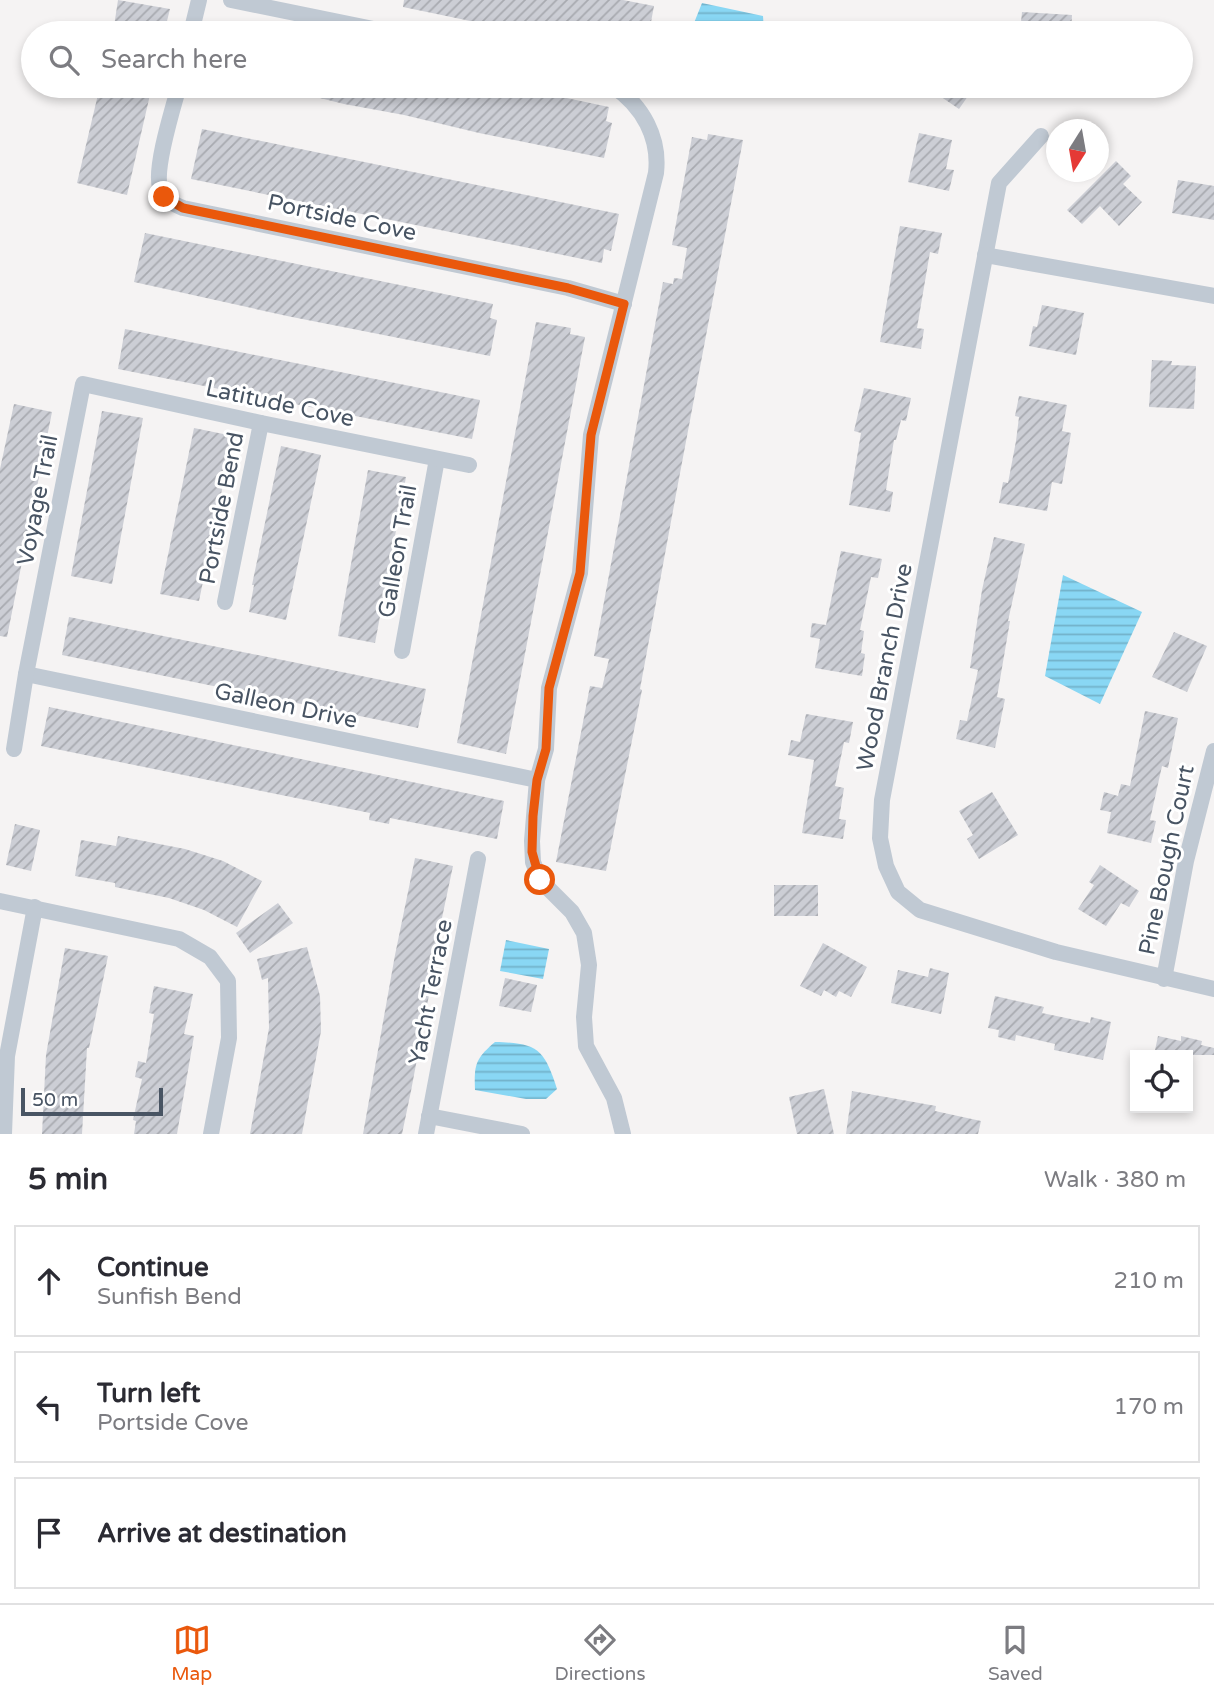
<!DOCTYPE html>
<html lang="en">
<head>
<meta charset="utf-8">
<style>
	body { margin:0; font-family:"Varela Round",sans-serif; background:#f7f7f7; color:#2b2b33 }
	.controls { position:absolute; right:21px; bottom:21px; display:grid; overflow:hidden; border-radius:0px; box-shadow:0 4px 10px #0003 }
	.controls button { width:63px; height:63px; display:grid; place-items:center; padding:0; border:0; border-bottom:2px solid #e1e1e2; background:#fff; color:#2b2b33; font:35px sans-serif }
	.compass { position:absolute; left:1046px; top:119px; width:63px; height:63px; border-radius:50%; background:#fff; box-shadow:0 4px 10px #0003; rotate:191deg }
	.scale { position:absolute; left:21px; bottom:18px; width:142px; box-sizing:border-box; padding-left:7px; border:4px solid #485463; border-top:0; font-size:19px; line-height:24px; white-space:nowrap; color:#485463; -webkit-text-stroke:5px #fff; paint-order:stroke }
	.stop { position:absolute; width:21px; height:21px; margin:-16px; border:5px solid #ea580c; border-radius:50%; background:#fff }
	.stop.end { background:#ea580c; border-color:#fff; box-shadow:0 2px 7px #0008 }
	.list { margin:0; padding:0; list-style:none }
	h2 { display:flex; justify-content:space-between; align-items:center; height:91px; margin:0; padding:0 28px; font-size:30px }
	h2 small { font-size:23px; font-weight:400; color:#7c7c81 }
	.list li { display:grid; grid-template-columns:46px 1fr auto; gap:21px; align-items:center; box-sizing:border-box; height:112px; margin:0 14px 14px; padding:0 14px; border:2px solid #e1e1e2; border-radius:0px }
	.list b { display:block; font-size:26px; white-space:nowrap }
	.list p { margin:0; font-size:23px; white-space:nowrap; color:#7c7c81 }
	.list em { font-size:23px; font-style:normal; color:#7c7c81 }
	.icon { flex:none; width:38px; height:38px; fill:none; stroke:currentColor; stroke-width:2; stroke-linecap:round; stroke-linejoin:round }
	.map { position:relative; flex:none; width:1214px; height:1134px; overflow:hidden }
	.search { position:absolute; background:#fff; box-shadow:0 4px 10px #0003; left:21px; right:21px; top:21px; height:77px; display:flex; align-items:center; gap:18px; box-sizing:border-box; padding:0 24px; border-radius:38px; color:#7c7c81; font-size:26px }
	.sheet { height:469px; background:#fff }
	nav { display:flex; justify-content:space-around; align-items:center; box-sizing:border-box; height:98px; border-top:2px solid #e1e1e2; background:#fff; font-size:19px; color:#7c7c81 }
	nav a { display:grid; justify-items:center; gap:4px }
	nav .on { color:#ea580c }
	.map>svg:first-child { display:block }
	.water { fill:url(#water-rules) }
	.building { fill:url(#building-hatch) }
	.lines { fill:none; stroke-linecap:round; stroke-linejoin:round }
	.street { stroke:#c0c9d3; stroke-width:16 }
	.route { stroke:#ea580c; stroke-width:9 }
	.labels { text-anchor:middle; stroke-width:6; stroke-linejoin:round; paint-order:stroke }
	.street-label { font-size:23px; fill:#485463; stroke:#fff }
</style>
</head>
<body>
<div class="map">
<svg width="1214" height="1134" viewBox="0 0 1214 1134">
	<defs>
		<pattern id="water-rules" width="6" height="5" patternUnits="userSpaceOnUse" patternTransform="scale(1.75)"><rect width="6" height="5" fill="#89d7f4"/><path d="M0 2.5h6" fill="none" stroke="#72b1c9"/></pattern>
		<pattern id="building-hatch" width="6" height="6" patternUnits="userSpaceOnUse" patternTransform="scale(1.75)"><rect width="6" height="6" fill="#ccced5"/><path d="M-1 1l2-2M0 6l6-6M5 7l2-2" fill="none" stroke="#a8aab0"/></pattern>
	</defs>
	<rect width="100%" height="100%" fill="#f5f3f3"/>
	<g class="water">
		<path d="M 702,3 L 763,16 L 764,33 L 690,33 Z"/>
		<path d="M 697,86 L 748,86 L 746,92 L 707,94 Z"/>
		<path d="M 1063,575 L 1142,612 L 1100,704 L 1045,676 Z"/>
		<path d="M 506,940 L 549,949 L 543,979 L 500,971 Z"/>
		<path d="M 495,1042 C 538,1043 544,1049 557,1089 L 546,1099 L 526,1099 L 475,1090 C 474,1065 475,1059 495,1042 Z"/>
	</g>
	<g class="building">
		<path d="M 118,0 L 170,9 L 164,33 L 113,33 Z"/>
		<path d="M 404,0 L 623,0 L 654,6 L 649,33 L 528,33 L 403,7 Z"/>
		<path d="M 1022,12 L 1072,15 L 1071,33 L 1020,33 Z"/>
		<path d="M 100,86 L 152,86 L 127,195 L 77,183 Z"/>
		<path d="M 297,86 L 510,86 L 609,107 L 606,121 L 612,123 L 604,158 L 479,133 L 404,115 L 344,104 L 296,92 Z"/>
		<path d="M 925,86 L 975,86 L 959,109 Z"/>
		<path d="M 202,129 L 619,214 L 611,251 L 604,249 L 602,263 L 191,179 Z"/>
		<path d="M 919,133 L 952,140 L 946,169 L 954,170 L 949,191 L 908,182 Z"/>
		<path d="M 708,134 L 743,140 L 677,489 L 640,689 L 642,690 L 606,871 L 556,862 L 590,686 L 602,688 L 609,659 L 594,656 L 663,282 L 673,284 L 674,278 L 682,279 L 687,248 L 672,245 L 692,137 L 707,140 Z"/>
		<path d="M 1116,161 L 1131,176 L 1123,184 L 1142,202 L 1119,226 L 1100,206 L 1082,224 L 1067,210 Z"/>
		<path d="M 1178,180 L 1214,186 L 1214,220 L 1172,213 Z"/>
		<path d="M 900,226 L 942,233 L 938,254 L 930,252 L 917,328 L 924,329 L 921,349 L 880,342 Z"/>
		<path d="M 145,233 L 493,304 L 490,318 L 497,320 L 490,356 L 287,316 L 134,282 Z"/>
		<path d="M 1042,305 L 1084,313 L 1076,355 L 1029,346 L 1033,326 L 1037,327 Z"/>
		<path d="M 536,322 L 571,328 L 570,334 L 585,337 L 506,754 L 457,743 Z"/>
		<path d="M 125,329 L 480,400 L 472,439 L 118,369 Z"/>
		<path d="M 1152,360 L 1172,361 L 1171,365 L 1196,366 L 1194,409 L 1149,407 Z"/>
		<path d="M 864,388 L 911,398 L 906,421 L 901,420 L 896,440 L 894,440 L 886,490 L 893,492 L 890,512 L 849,505 L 861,433 L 854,431 Z"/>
		<path d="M 1019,396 L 1067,405 L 1062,431 L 1071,433 L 1062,484 L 1052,482 L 1047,511 L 999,503 L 1003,482 L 1008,483 L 1016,441 L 1019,417 L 1015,416 Z"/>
		<path d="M 14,404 L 52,412 L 7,637 L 0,636 L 0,469 Z"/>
		<path d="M 102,411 L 143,418 L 112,584 L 71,576 Z"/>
		<path d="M 194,428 L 233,436 L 199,601 L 160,594 Z"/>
		<path d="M 281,446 L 321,455 L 286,620 L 249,612 L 254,585 L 252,585 Z"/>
		<path d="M 368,470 L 406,477 L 375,643 L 338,636 Z"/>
		<path d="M 994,537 L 1025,544 L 1008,621 L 1010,621 L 997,697 L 1005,699 L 995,748 L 956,739 L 960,720 L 967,721 L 978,670 L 970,668 L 982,590 Z"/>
		<path d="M 841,551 L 882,559 L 878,578 L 871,577 L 860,630 L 864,631 L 861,653 L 865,654 L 862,676 L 815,668 L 820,639 L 810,637 L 812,623 L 826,625 Z"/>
		<path d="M 69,617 L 426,689 L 418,728 L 62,655 Z"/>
		<path d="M 1174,632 L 1207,646 L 1187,692 L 1152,677 Z"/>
		<path d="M 49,707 L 504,801 L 497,839 L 390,818 L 389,824 L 369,820 L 370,813 L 41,746 Z"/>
		<path d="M 1145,711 L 1178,718 L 1168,768 L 1162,766 L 1150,820 L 1156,821 L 1151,843 L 1107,833 L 1111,812 L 1100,810 L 1104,792 L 1118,796 L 1121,784 L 1130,786 Z"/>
		<path d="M 806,714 L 853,722 L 849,743 L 844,742 L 835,786 L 844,788 L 839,819 L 846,820 L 843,839 L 802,833 L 814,760 L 788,755 L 791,740 L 800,742 Z"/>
		<path d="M 992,792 L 1018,835 L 979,859 L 967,839 L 973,835 L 959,811 Z"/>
		<path d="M 15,824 L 40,830 L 31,871 L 6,865 Z"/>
		<path d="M 118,836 L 185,849 L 223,861 L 262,881 L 237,927 L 204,910 L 169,898 L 115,887 L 115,883 L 75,876 L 81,840 L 116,846 Z"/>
		<path d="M 415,858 L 453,866 L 429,979 L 432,979 L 411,1091 L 402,1134 L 363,1134 L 395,955 Z"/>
		<path d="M 1100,865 L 1139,891 L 1129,907 L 1121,903 L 1106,926 L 1078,909 L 1094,885 L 1089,882 Z"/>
		<rect x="774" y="885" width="44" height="31"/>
		<path d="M 278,903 L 293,923 L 250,953 L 236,933 Z"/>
		<path d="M 823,943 L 867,967 L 851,997 L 839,991 L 836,997 L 824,990 L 821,996 L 800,986 Z"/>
		<path d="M 307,947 L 320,996 L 321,1031 L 302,1134 L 250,1134 L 269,1028 L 268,978 L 262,980 L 257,959 Z"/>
		<path d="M 65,948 L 108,956 L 89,1048 L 87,1048 L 82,1134 L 42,1134 L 46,1055 Z"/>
		<path d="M 930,968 L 949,973 L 941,1014 L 891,1003 L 898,970 L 928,977 Z"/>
		<path d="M 505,978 L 537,985 L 531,1012 L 499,1006 Z"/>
		<path d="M 154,986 L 193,994 L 184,1034 L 194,1036 L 177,1134 L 134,1134 L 136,1121 L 133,1120 L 142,1079 L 135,1077 L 138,1061 L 146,1063 L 154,1014 L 149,1013 Z"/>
		<path d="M 995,996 L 1044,1007 L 1042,1013 L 1090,1023 L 1091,1017 L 1111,1022 L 1103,1060 L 1054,1050 L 1055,1044 L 1016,1035 L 1015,1041 L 998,1037 L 999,1030 L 988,1028 Z"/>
		<path d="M 1158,1036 L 1181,1041 L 1181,1036 L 1202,1041 L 1201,1045 L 1214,1048 L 1214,1055 L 1154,1055 Z"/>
		<path d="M 824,1089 L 834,1134 L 797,1134 L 789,1097 Z"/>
		<path d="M 852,1091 L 936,1106 L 935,1111 L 981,1121 L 978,1134 L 846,1134 Z"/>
	</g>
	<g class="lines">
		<g class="street">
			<path d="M 231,0 L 393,33"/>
			<path d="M 191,33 L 199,0"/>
			<path d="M 179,86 C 173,108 154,168 160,187 C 163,199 173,204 183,208 L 568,288 L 624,304"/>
			<path d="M 613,86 C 643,106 660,138 656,173 L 591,435 L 580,573 L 549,688 L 546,749 L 537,780 L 532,841 L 533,862 L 540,880 L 572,912 L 584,933 L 589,965 L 584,1017 L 586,1046 L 614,1098 L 623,1134"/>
			<path d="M 1041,136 L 999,183 L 882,800 L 880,838 L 886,866 L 898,892 L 920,910 L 1056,952 L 1214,989"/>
			<path d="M 985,255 L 1214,296"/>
			<path d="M 225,602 L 261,423"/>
			<path d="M 402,651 L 437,459"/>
			<path d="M 26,674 L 537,780"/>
			<path d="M 14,749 L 26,674 L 83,384 L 261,423 L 469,465"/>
			<path d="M 0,901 L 179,939 L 210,957 L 228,981 L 229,1038 L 211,1134"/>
			<path d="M 1164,979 L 1186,861 L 1214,751"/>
			<path d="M 429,1116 L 522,1134"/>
			<path d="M 4,1134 L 7,1056 L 35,907"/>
			<path d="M 426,1134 L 478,859"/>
		</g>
	</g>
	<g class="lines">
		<path class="route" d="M 164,197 L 183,208 L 568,288 L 624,304 L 591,435 L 580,573 L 549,688 L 546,749 L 537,780 L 533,816 L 532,852 L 540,880"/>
	</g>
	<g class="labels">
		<g class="street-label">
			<text transform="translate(342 217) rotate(12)" y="8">Portside Cove</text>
			<text transform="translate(280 403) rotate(12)" y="8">Latitude Cove</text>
			<text transform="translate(37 500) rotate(-79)" y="8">Voyage Trail</text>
			<text transform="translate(221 508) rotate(-79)" y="8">Portside Bend</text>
			<text transform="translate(397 551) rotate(-80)" y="8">Galleon Trail</text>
			<text transform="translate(884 667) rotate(-79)" y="8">Wood Branch Drive</text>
			<text transform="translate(286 705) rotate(12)" y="8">Galleon Drive</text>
			<text transform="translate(1166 860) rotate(-78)" y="8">Pine Bough Court</text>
			<text transform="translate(430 992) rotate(-79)" y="8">Yacht Terrace</text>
		</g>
	</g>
</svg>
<div class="controls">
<button><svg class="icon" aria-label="locate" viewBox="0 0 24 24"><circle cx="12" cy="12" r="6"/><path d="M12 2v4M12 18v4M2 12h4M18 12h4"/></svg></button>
</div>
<svg class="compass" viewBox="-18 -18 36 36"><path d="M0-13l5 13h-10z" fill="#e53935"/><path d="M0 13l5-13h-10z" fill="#7c7c81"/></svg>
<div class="scale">50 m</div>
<div class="stop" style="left:540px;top:880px"></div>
<div class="stop end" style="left:164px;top:197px"></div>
<div class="search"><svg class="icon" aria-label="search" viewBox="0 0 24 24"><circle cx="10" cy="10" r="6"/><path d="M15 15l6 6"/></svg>Search here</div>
</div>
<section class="sheet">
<h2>5 min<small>Walk · 380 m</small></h2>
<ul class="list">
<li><svg class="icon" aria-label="ahead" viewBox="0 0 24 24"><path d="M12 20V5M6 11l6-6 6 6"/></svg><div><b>Continue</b><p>Sunfish Bend</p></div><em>210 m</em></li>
<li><svg class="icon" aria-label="left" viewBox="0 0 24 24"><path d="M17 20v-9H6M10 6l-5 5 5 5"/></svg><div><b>Turn left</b><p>Portside Cove</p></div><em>170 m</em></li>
<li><svg class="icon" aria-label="arrive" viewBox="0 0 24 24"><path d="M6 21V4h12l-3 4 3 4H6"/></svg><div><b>Arrive at destination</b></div></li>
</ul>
</section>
<nav>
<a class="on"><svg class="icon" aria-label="map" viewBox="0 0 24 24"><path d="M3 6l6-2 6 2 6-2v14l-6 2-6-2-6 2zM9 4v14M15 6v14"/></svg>Map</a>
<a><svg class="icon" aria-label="directions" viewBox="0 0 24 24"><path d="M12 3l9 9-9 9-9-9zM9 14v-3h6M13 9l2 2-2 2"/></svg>Directions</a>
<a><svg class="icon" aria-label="saved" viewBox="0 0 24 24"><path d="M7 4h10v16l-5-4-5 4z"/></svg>Saved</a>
</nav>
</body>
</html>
